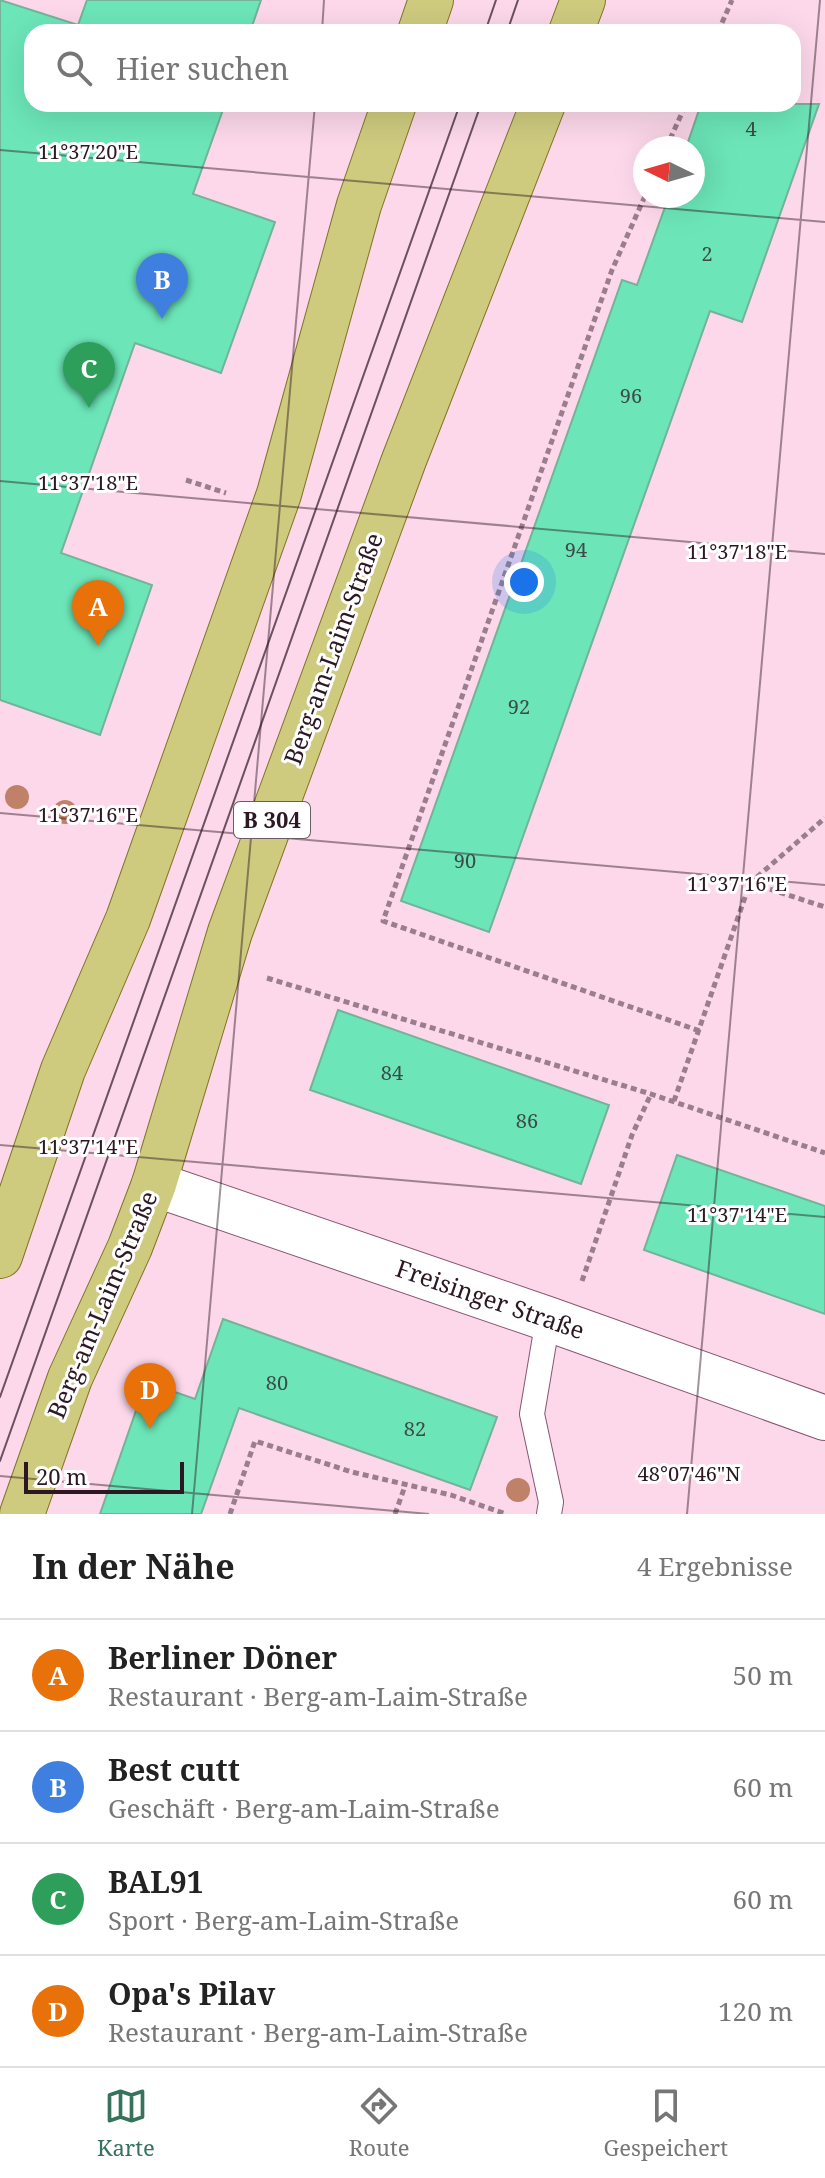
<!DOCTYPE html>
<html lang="de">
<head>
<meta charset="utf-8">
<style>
	body { margin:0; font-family:"Noto Serif",serif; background:#f6f6f6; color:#222 }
	.compass { position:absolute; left:633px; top:136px; width:72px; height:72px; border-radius:50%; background:#fff; box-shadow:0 8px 32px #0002; rotate:275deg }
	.scale { position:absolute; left:24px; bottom:20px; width:160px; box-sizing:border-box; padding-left:8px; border:4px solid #2c1722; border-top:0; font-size:22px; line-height:28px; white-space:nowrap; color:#2c1722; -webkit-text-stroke:6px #fff; paint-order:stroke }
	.you { position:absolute; left:524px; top:582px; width:28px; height:28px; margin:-20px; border:6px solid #fff; border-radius:50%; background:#1a73e8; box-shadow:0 0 0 12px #1a73e833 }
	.badge { display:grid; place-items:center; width:52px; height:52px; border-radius:50%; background:#36725c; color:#fff; font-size:26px; font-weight:700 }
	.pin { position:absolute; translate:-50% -66px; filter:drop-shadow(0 2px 4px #0008) }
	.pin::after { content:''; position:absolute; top:42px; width:28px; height:24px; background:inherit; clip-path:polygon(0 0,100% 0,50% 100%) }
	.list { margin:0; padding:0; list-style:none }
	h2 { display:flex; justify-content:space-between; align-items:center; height:104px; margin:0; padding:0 32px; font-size:34px }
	h2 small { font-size:26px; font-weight:400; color:#767676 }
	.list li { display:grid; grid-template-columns:52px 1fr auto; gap:24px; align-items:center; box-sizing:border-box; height:112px; padding:0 32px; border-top:2px solid #e0e0e0 }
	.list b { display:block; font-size:30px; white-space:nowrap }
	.list p { margin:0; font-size:26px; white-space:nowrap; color:#767676 }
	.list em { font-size:26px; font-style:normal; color:#767676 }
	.icon { flex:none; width:44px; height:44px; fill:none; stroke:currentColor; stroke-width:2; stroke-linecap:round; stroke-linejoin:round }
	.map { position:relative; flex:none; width:825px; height:1514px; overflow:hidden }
	.search { position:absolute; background:#fff; box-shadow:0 8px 32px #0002; left:24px; right:24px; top:24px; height:88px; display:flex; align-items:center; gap:20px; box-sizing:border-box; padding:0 28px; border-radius:24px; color:#767676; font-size:30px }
	.sheet { height:552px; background:#fff }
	nav { display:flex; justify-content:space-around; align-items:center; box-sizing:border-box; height:112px; border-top:2px solid #e0e0e0; background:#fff; font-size:22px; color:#767676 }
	nav a { display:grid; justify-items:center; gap:4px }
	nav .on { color:#36725c }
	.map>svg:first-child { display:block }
	.building { fill:#6ce6b9; stroke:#74b299; stroke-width:2 }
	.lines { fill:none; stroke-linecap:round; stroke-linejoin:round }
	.lane-casing { stroke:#885671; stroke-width:26 }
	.street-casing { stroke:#885671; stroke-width:46 }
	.primary-casing { stroke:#807527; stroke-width:46 }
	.path { stroke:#9b7e8d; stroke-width:5; stroke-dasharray:6 4; stroke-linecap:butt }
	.lane { stroke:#fff; stroke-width:24 }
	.street { stroke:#fff; stroke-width:44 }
	.primary { stroke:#cecb7f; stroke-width:44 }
	.tram { stroke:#6b515e; stroke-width:2 }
	.tree { fill:#bf8269 }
	.ticks { fill:none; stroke:#2c1722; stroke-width:2; stroke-opacity:0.45 }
	.labels { text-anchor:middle; stroke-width:6; stroke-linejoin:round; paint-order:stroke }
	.number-label { font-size:20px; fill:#3c4b48 }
	.shield { fill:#fff; stroke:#6b5d64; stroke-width:2 }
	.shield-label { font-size:22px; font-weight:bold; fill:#2c1722 }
	.street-label { font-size:24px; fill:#2c1722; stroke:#fff }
	.ticks-label { font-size:20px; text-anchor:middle; fill:#2c1722; stroke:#fff; stroke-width:6; stroke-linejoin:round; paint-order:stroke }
</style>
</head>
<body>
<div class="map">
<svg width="825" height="1514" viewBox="0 0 825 1514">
	<rect width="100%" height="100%" fill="#fcd8ea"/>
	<g class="building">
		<path d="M 0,0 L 78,25 L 87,0 L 261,0 L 250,32 L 32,32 L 32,104 L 225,104 L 193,194 L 275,222 L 221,373 L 135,343 L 61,553 L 152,585 L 100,735 L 0,700 Z"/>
		<path d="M 701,104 L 819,104 L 742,322 L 710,311 L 489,932 L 401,901 L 622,280 L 637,285 L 669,196 L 693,196 L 693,148 L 686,148 Z"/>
		<path d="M 338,1010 L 609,1105 L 581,1184 L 310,1090 Z"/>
		<path d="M 677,1155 L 825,1206 L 825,1314 L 644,1250 Z"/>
		<path d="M 223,1319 L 497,1417 L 470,1490 L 239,1408 L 201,1514 L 100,1514 L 146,1382 L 195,1399 Z"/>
	</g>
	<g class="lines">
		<g class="lane-casing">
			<path id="lane" d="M 548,1319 L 532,1414 L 551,1502 L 549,1514"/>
		</g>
		<g class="street-casing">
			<path id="street" d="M 154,1184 L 548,1319 L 825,1418"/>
		</g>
		<g class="primary-casing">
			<g id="primary">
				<path d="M 420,32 L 431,0"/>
				<path d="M 571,32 L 583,0"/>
				<path d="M 0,1256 L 63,1070 L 128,919 L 279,494 L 359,205 L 394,104"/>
				<path d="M 22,1514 L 70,1378 L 130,1247 L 154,1184 L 230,932 L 404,460 L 543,104"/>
			</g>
		</g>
		<g class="path">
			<path d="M 718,32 L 732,0"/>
			<path d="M 666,148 L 686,104"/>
			<path d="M 645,196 L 612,270 L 383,921 L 700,1031"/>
			<path d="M 186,480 L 226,493"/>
			<path d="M 751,883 L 825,907"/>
			<path d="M 267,978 L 651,1094 L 825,1153"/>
			<path d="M 674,1101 L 750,883 L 825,818"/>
			<path d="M 582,1281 L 632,1135 L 651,1094"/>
			<path d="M 230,1514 L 255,1441 L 352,1472 L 451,1495 L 506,1514"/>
			<path d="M 395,1514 L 405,1486"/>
		</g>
		<use href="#lane" class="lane"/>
		<use href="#street" class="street"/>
		<use href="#primary" class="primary"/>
		<g class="tram">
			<path d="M 485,32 L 496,0"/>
			<path d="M 507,32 L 518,0"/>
			<path d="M 0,1397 L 460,104"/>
			<path d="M 0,1461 L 481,104"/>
		</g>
	</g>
	<g class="tree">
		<circle cx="17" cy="797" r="12"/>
		<circle cx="65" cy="812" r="12"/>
		<circle cx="518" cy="1490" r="12"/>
	</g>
	<path class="ticks" d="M 322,32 L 324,0M 0,150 L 825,222M 0,481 L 825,554M 0,813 L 825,885M 0,1145 L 825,1217M 0,1476 L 429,1514M 192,1514 L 315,104M 687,1514 L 820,0"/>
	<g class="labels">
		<g class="number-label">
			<text x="751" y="136">4</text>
			<text x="707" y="261">2</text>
			<text x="631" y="403">96</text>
			<text x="576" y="557">94</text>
			<text x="519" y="714">92</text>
			<text x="465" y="868">90</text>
			<text x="392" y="1080">84</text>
			<text x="527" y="1128">86</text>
			<text x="277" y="1390">80</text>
			<text x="415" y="1436">82</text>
		</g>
		<rect class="shield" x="234" y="802" width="76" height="36" rx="6"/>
		<g class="shield-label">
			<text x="272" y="828">B 304</text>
		</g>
		<g class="street-label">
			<text transform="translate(334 649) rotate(-70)" y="8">Berg-am-Laim-Straße</text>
			<text transform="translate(490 1300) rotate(19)" y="8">Freisinger Straße</text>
			<text transform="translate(103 1305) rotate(-67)" y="8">Berg-am-Laim-Straße</text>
		</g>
	</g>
	<g class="ticks-label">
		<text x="88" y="159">11°37'20"E</text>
		<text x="88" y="490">11°37'18"E</text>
		<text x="737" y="559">11°37'18"E</text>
		<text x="88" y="822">11°37'16"E</text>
		<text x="737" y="891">11°37'16"E</text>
		<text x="88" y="1154">11°37'14"E</text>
		<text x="737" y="1222">11°37'14"E</text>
		<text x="689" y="1481">48°07'46"N</text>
	</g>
</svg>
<svg class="compass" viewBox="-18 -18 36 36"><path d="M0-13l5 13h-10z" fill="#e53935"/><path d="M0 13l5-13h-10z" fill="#767676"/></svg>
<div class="scale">20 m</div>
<div class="you"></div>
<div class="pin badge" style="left:98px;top:646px;background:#e8710a">A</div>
<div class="pin badge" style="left:162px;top:319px;background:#3f7fe0">B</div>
<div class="pin badge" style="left:89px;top:408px;background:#2e9e5b">C</div>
<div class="pin badge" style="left:150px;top:1429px;background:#e8710a">D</div>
<div class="search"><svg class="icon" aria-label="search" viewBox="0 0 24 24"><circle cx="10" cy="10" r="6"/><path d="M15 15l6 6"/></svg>Hier suchen</div>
</div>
<section class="sheet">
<h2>In der Nähe<small>4 Ergebnisse</small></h2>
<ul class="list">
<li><span class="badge" style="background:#e8710a">A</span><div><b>Berliner Döner</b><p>Restaurant · Berg-am-Laim-Straße</p></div><em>50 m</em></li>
<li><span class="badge" style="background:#3f7fe0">B</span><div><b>Best cutt</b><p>Geschäft · Berg-am-Laim-Straße</p></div><em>60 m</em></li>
<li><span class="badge" style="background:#2e9e5b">C</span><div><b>BAL91</b><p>Sport · Berg-am-Laim-Straße</p></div><em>60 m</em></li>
<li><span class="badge" style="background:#e8710a">D</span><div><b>Opa's Pilav</b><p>Restaurant · Berg-am-Laim-Straße</p></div><em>120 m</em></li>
</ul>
</section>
<nav>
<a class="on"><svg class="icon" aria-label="map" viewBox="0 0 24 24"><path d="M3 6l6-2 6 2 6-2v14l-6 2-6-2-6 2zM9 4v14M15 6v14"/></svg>Karte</a>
<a><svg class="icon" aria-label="directions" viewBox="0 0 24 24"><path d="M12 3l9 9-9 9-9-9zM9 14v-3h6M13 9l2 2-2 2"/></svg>Route</a>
<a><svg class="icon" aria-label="saved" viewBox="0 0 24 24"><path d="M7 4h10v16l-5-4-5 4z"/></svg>Gespeichert</a>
</nav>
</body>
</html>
